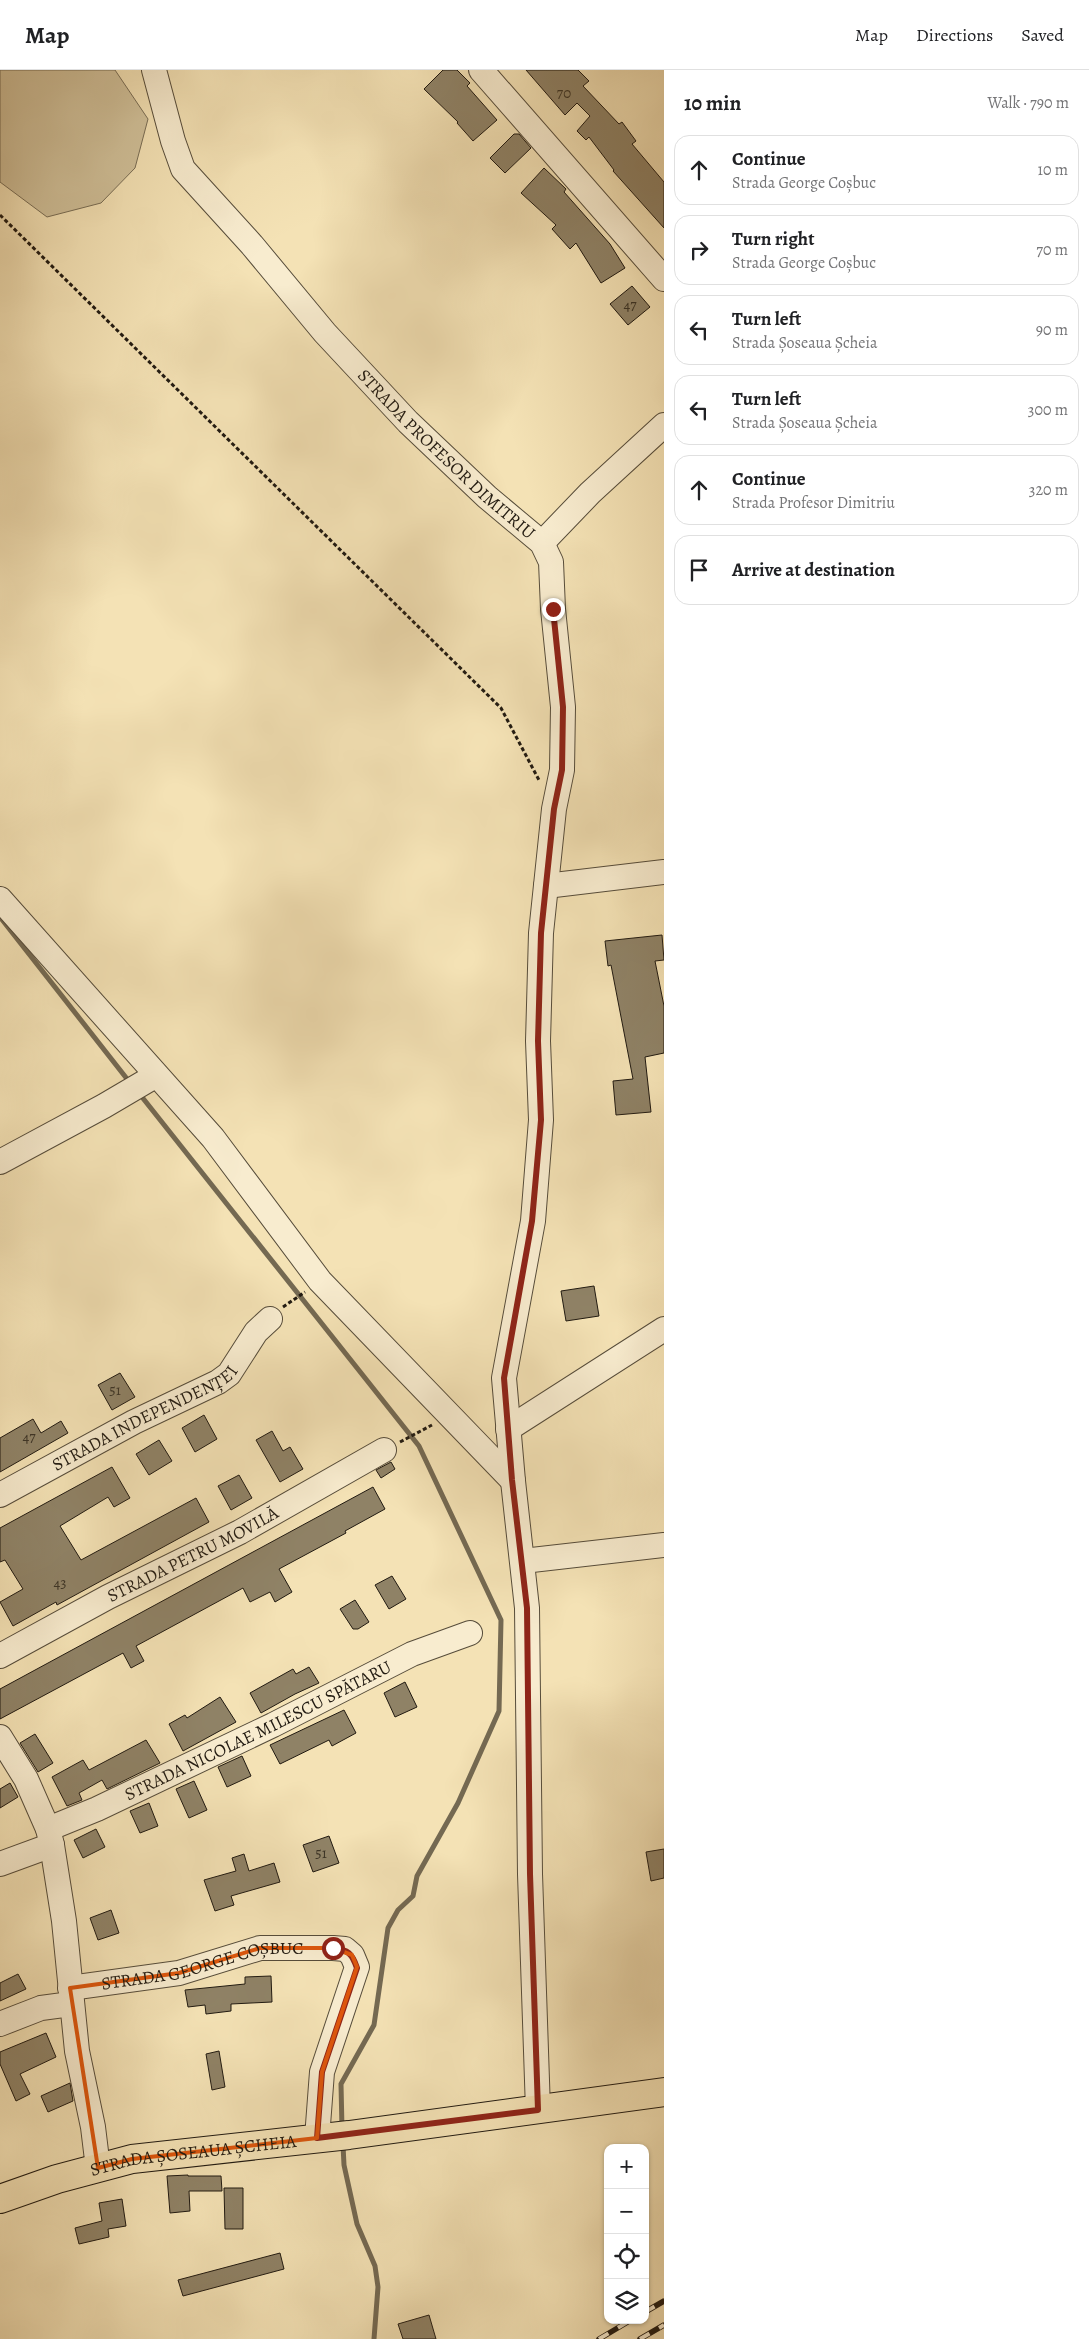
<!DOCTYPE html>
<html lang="en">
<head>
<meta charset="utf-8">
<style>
	body { margin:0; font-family:Alegreya,serif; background:#f6f6f6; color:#202124 }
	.controls { position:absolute; right:15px; bottom:15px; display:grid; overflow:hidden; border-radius:10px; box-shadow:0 1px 4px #0004 }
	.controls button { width:45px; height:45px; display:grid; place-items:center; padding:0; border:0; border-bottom:1px solid #e0e0e0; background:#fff; color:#202124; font:25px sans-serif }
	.stop { position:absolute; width:15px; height:15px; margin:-11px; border:4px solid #8f2418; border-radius:50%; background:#fff }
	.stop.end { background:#8f2418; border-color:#fff; box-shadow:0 1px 5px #0008 }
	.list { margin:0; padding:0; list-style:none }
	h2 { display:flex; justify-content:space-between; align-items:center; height:65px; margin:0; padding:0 20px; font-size:21px }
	h2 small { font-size:16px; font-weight:400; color:#757577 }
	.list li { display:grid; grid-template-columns:32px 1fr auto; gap:15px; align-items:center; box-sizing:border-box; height:70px; margin:0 10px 10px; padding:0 10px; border:1px solid #e0e0e0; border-radius:15px }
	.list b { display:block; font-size:19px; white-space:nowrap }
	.list p { margin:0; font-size:16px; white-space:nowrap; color:#757577 }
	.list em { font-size:16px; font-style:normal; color:#757577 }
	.icon { flex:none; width:28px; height:28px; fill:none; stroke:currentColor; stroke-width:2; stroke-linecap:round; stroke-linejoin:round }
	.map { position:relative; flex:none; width:664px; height:2269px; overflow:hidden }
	header { display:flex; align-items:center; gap:30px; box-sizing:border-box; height:70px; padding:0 25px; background:#fff; border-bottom:1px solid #e0e0e0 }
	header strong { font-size:24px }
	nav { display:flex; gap:28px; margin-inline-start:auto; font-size:18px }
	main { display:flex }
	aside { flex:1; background:#fff }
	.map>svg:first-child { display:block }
	.green { fill:#d0c099; stroke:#786d55 }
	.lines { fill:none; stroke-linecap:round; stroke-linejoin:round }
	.stream { stroke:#746952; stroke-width:5 }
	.building { fill:#8f8266; stroke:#211a11 }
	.minor-casing { stroke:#564c3a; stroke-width:26 }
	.major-casing { stroke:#211a11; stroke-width:30 }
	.path { stroke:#211a11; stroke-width:3; stroke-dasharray:4 2.5; stroke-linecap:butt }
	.minor { stroke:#f8eccf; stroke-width:24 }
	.major { stroke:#f4e2b5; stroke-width:28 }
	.rail-casing { stroke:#211a11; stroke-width:5.5 }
	.rail { stroke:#f8eccf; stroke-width:4; stroke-dasharray:11; stroke-linecap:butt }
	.route { stroke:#8f2418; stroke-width:6 }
	.marked { fill:none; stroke:#de560c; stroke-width:4; stroke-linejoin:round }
	.labels { text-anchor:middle; stroke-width:4; stroke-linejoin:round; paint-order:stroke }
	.number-label { font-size:15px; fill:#3c3426 }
	.street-label { font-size:18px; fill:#211a11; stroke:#f8eccf }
</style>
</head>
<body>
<header>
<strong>Map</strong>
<nav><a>Map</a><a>Directions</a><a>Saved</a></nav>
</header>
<main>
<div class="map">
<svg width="664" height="2269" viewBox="0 0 664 2269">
	<rect width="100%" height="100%" fill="#f4e2b5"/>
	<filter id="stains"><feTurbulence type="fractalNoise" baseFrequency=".004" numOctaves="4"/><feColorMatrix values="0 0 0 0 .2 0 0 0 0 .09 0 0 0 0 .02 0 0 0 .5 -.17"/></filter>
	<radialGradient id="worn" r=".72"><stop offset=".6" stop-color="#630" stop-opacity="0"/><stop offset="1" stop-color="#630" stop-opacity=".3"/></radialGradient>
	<path class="green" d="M 0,0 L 115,0 L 148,49 L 135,98 L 101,133 L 47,147 L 0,112 Z"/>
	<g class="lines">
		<g class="stream">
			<path d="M 0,847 L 131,1014"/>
			<path d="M 138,1022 L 419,1376 L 501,1550 L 499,1641 L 458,1733 L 417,1806 L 413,1826 L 398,1840 L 388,1858 L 374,1955 L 341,2014 L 342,2059"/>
			<path d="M 343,2075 L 344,2095 L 357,2154 L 375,2196 L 378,2217 L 374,2269"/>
		</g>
	</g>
	<g class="building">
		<path d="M 443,0 L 457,0 L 470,13 L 467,16 L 497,50 L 473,71 L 457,53 L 458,52 L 424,19 Z"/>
		<path d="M 526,0 L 578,0 L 589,11 L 583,16 L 619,54 L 622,52 L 636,71 L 632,74 L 664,112 L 664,158 L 613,101 L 614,100 L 589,67 L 586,70 L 577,61 L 590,46 L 577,33 L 565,45 Z"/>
		<path d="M 514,64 L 519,64 L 531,78 L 505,103 L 490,88 Z"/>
		<path d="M 544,98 L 566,119 L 564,122 L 610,174 L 625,198 L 601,213 L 576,173 L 570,179 L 552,159 L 556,155 L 521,123 Z"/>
		<path d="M 632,216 L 650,237 L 628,255 L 610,234 Z"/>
		<path d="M 662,865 L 664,890 L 655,891 L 664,936 L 664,983 L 645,987 L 651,1042 L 616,1045 L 613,1011 L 633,1009 L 611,895 L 608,896 L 605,871 Z"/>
		<path d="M 594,1216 L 599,1246 L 566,1251 L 561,1221 Z"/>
		<path d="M 120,1303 L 135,1327 L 112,1340 L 98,1315 Z"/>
		<path d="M 204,1345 L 217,1369 L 195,1382 L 182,1358 Z"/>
		<path d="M 33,1349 L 41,1363 L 61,1351 L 68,1363 L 0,1402 L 0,1368 Z"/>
		<path d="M 272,1361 L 283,1381 L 290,1377 L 303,1399 L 280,1412 L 256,1370 Z"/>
		<path d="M 159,1370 L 172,1391 L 149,1405 L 136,1384 Z"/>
		<path d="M 391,1392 L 395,1399 L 381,1408 L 376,1400 Z"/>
		<path d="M 112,1397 L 130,1428 L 114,1437 L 108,1427 L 60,1456 L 81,1490 L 196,1428 L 209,1452 L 57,1535 L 56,1532 L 13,1556 L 0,1532 L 23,1519 L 5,1490 L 0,1492 L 0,1458 Z"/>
		<path d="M 239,1405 L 252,1428 L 231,1440 L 218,1416 Z"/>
		<path d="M 373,1417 L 385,1439 L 345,1461 L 346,1463 L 279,1499 L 292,1522 L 275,1532 L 270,1522 L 250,1532 L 243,1518 L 136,1576 L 144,1591 L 131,1598 L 123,1583 L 0,1649 L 0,1619 Z"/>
		<path d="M 392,1506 L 406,1529 L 389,1539 L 375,1515 Z"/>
		<path d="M 355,1530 L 369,1552 L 358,1559 L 353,1559 L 340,1539 Z"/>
		<path d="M 309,1597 L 319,1613 L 295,1624 L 261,1643 L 250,1623 L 293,1599 L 296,1604 Z"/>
		<path d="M 405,1612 L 417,1637 L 395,1647 L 384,1623 Z"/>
		<path d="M 220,1627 L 236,1652 L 183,1681 L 169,1654 L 185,1645 L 187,1648 Z"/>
		<path d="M 344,1640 L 356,1663 L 332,1676 L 329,1670 L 280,1694 L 270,1675 Z"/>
		<path d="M 35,1664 L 53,1693 L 38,1702 L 20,1673 Z"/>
		<path d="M 146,1670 L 160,1693 L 107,1719 L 102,1710 L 79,1723 L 82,1730 L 67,1736 L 52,1707 L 83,1690 L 89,1700 Z"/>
		<path d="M 242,1686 L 251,1706 L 227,1717 L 218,1697 Z"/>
		<path d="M 194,1711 L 207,1740 L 189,1748 L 176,1719 Z"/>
		<path d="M 10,1713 L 18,1727 L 0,1738 L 0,1719 Z"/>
		<path d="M 149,1733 L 158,1756 L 140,1763 L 130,1741 Z"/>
		<path d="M 96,1759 L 105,1777 L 83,1788 L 74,1770 Z"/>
		<path d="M 329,1766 L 339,1793 L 313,1802 L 303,1775 Z"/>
		<path d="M 664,1779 L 664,1808 L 651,1811 L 646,1782 Z"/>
		<path d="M 244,1784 L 249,1801 L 274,1793 L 280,1812 L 231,1826 L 234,1835 L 215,1841 L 204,1810 L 236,1801 L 232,1788 Z"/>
		<path d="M 111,1840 L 119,1863 L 98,1870 L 90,1848 Z"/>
		<path d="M 18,1904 L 26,1919 L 0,1931 L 0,1913 Z"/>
		<path d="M 271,1906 L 272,1932 L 231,1934 L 231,1941 L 206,1944 L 205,1935 L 188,1937 L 185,1920 L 245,1914 L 245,1907 Z"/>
		<path d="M 46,1963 L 56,1987 L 20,2004 L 30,2024 L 16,2031 L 0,1994 L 0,1982 Z"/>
		<path d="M 219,1981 L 225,2017 L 212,2020 L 206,1984 Z"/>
		<path d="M 70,2013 L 73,2031 L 48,2042 L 41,2026 Z"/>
		<path d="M 188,2105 L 188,2106 L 221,2106 L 222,2121 L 189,2121 L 190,2141 L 170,2143 L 167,2106 Z"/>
		<path d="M 224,2118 L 243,2118 L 243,2159 L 225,2159 Z"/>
		<path d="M 122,2129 L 126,2156 L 108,2159 L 109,2167 L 79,2174 L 75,2158 L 102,2151 L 99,2133 Z"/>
		<path d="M 280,2183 L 284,2199 L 183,2226 L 178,2210 Z"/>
		<path d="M 429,2245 L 436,2269 L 403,2269 L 398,2254 Z"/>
	</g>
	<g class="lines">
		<g class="minor-casing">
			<g id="minor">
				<path id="s1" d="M 154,0 L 173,71 L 183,99 L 252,175 L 325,263 L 408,352 L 487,427 L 542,473 L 551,492 L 553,539 L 563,637 L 562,700 L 554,739 L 541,863 L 538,971 L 541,1050 L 533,1151 L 504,1308 L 513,1411 L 527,1538 L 530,1804 L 538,2040"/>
				<path d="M 481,0 L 664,209"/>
				<path d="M 542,473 L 590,423 L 664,355"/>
				<path d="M 546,816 L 664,802"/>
				<path d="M 0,829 L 213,1068 L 320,1211 L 513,1411"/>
				<path d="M 0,1092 L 104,1036 L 155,1006"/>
				<path d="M 508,1359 L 664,1259"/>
				<path id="s2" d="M 0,1425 L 134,1352 L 218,1312 L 229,1304 L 256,1262 L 270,1249"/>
				<path d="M 523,1491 L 664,1475"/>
				<path id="s3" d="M 0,1586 L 108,1527 L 240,1462 L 384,1380"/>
				<path d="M 0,1667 L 26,1709 L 48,1759 L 52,1775 L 64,1851 L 77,1981 L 93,2057 L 98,2098"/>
				<path id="s4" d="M 48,1759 L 97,1739 L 273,1655 L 412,1584 L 470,1563"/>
				<path d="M 0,1794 L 52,1775"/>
				<path id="s5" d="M 70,1918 L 179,1903 L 260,1878 L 333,1878 L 345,1879 L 352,1885 L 357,1897 L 322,2002 L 317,2068"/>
				<path d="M 0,1954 L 41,1938 L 71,1934"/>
			</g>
		</g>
		<g class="major-casing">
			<g id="major">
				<path id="s6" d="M 0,2129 L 57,2109 L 132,2089 L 349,2065 L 664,2022"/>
			</g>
		</g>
		<g class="path">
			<path d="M 0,145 L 501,638 L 540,712"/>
			<path d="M 283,1237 L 305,1222"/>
			<path d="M 400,1372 L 432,1355"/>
		</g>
		<use href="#minor" class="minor"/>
		<use href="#major" class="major"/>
		<g class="rail-casing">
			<g id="rail">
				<path d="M 645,2242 L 664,2231"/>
				<path d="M 599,2269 L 631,2250"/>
				<path d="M 640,2269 L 664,2255"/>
			</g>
		</g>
		<use href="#rail" class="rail"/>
	</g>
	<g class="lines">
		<path class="route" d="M 333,1878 C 348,1880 352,1883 357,1898 L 322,2002 L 317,2068 L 538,2040 L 530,1804 L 527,1538 L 512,1410 L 504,1308 L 532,1151 L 541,1050 L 538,971 L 541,863 L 554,739 L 562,700 L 563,637 L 553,539"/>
	</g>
	<path class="marked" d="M 260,1878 L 333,1878 L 352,1885 L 357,1897 L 322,2002 L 317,2068 L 132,2089 L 98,2098 L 70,1918 L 179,1903 Z"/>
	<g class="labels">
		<g class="number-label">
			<text x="564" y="28">70</text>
			<text x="630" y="240">47</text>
			<text x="115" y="1325">51</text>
			<text x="29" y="1372">47</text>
			<text x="60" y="1518">43</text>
			<text x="321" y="1788">51</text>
		</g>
		<g class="street-label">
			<text dy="6" stroke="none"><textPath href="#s1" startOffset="492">STRADA PROFESOR DIMITRIU</textPath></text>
			<text dy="6" stroke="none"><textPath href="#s2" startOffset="164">STRADA INDEPENDENȚEI</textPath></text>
			<text dy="6" stroke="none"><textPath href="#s3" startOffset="218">STRADA PETRU MOVILĂ</textPath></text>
			<text dy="6" stroke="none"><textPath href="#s4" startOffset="232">STRADA NICOLAE MILESCU SPĂTARU</textPath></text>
			<text dy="6" stroke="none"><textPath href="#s5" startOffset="135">STRADA GEORGE COȘBUC</textPath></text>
			<text dy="6" stroke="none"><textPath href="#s6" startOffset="199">STRADA ȘOSEAUA ȘCHEIA</textPath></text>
		</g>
	</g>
	<rect width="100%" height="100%" filter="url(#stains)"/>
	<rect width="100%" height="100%" fill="url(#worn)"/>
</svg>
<div class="controls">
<button>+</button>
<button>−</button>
<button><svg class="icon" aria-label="locate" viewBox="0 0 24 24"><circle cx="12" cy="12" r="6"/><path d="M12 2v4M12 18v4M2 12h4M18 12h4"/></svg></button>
<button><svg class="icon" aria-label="layers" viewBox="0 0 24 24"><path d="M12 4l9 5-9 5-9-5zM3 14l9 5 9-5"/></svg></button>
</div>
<div class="stop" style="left:333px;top:1878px"></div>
<div class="stop end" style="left:553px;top:539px"></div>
</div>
<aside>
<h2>10 min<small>Walk · 790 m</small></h2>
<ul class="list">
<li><svg class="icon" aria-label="ahead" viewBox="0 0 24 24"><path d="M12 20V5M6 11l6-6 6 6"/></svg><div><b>Continue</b><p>Strada George Coșbuc</p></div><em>10 m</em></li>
<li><svg class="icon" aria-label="right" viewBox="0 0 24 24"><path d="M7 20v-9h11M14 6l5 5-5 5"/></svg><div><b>Turn right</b><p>Strada George Coșbuc</p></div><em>70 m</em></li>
<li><svg class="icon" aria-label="left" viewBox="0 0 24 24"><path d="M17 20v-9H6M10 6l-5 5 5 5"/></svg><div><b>Turn left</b><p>Strada Șoseaua Șcheia</p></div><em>90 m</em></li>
<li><svg class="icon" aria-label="left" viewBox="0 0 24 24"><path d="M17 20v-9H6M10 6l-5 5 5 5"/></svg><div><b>Turn left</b><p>Strada Șoseaua Șcheia</p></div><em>300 m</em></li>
<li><svg class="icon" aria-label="ahead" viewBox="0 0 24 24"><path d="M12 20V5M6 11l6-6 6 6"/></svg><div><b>Continue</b><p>Strada Profesor Dimitriu</p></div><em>320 m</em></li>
<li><svg class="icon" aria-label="arrive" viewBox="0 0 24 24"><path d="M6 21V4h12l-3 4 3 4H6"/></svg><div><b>Arrive at destination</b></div></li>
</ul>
</aside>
</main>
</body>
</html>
